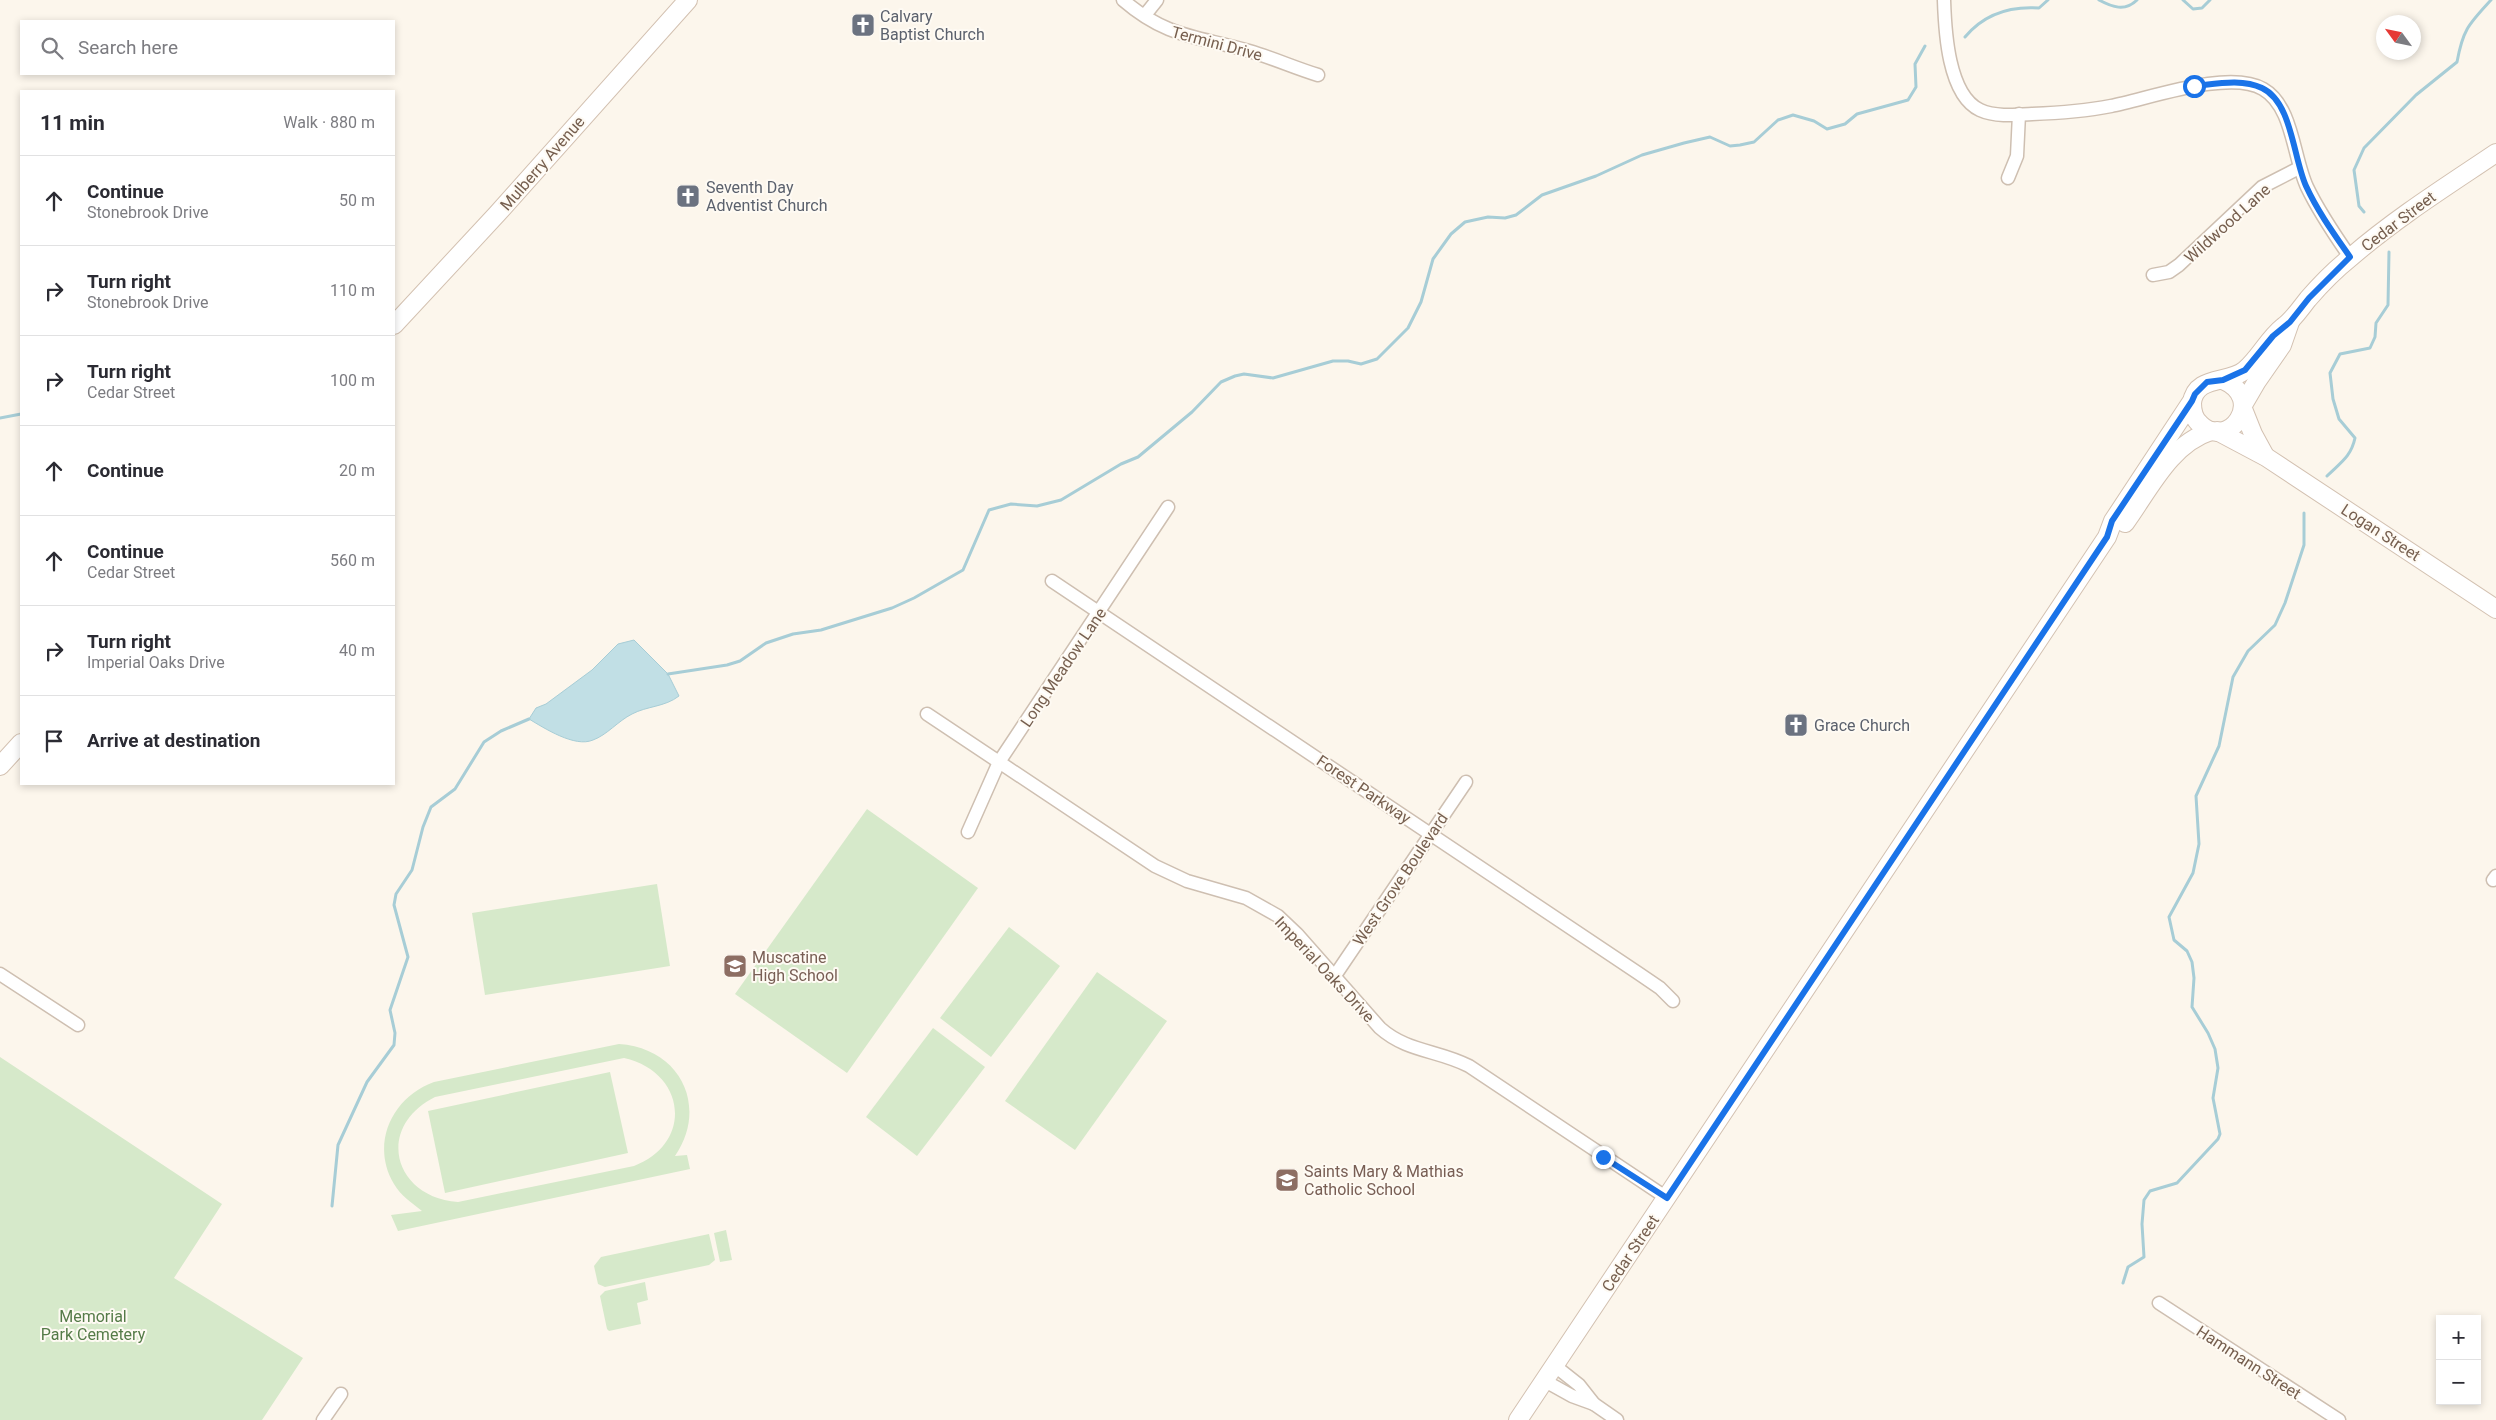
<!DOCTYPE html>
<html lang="en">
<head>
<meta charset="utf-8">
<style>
	body { margin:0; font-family:Roboto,sans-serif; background:#f2f2f3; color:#2b2b33 }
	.controls { position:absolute; right:15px; bottom:15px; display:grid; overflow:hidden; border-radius:0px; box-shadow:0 2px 8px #0003 }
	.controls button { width:45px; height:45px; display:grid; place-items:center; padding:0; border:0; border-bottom:1px solid #e1e1e2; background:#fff; color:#2b2b33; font:25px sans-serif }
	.compass { position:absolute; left:2376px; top:15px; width:45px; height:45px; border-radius:50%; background:#fff; box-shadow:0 2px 8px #0003; rotate:303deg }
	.stop { position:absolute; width:15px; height:15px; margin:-11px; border:4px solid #1a73e8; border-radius:50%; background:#fff }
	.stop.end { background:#1a73e8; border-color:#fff; box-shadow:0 1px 5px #0008 }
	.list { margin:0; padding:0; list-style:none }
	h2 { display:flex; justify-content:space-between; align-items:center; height:65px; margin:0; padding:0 20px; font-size:21px }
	h2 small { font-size:16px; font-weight:400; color:#7c7c81 }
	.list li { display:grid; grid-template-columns:32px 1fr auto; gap:15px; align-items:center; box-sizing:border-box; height:90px; padding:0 20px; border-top:1px solid #e1e1e2 }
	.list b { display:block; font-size:19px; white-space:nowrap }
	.list p { margin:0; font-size:16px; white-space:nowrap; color:#7c7c81 }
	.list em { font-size:16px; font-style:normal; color:#7c7c81 }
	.icon { flex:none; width:28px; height:28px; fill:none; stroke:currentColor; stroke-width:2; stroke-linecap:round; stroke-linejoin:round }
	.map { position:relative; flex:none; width:2496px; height:1420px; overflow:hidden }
	.search { position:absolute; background:#fff; box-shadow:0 2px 8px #0003; left:20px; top:20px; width:375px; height:55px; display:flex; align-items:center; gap:12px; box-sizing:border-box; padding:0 18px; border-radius:0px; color:#7c7c81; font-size:19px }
	.panel { position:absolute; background:#fff; box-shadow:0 2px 8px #0003; left:20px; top:90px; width:375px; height:695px; border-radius:0px }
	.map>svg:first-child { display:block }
	.green { fill:#d6e9ca; fill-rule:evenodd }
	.water { fill:#c1dfe5; stroke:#a7cdd6 }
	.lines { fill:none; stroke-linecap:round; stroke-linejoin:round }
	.stream { stroke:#a7cdd6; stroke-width:3 }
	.street-casing { stroke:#cebfb1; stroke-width:15 }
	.secondary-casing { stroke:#d3c1b1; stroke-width:20 }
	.street { stroke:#fff; stroke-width:12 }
	.secondary { stroke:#fff; stroke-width:18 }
	.route { stroke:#1a73e8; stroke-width:6 }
	.labels { text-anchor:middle; stroke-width:4; stroke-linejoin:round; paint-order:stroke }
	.worship-label { font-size:16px; fill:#5b616d; stroke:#fefaf3; text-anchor:start }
	.street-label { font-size:16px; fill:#765f4f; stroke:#fefaf3 }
	.education-label { font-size:16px; fill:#785e54; stroke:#fefaf3; text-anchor:start }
	.park-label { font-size:16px; fill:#557b48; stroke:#fefaf3 }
</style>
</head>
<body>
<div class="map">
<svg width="2496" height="1420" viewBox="0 0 2496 1420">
	<rect width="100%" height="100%" fill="#fcf6ec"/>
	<g class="green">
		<path d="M 867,809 L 978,888 L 847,1073 L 735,994 Z"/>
		<path d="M 657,884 L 670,966 L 485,995 L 472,913 Z"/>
		<path d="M 1009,927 L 1060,966 L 991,1057 L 940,1018 Z"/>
		<path d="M 1097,972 L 1167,1021 L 1075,1150 L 1005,1101 Z"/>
		<path d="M 933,1028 L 985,1067 L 917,1156 L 866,1117 Z"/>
		<path d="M 619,1044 C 680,1048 709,1106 675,1156 L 687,1155 L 690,1169 L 398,1231 L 391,1215 L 422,1211 C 412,1203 401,1196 394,1184 C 370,1144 392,1097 434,1082 ZM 624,1058 C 686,1072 694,1143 634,1166 L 458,1202 C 393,1197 375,1127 435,1097 Z"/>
		<path d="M 0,1057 L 222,1204 L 174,1278 L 303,1358 L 262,1420 L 0,1420 Z"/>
		<path d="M 610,1072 L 628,1153 L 445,1193 L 428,1111 Z"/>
		<path d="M 726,1230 L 732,1260 L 720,1262 L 714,1233 Z"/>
		<path d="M 709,1234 L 715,1260 L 709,1265 L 605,1287 L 598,1284 L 594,1266 L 601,1257 Z"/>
		<path d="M 645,1282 L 648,1300 L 637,1303 L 641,1324 L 609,1331 L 607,1329 L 600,1296 L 605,1291 Z"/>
	</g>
	<path class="water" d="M 634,640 L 668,674 L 679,696 C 665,707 647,706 632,714 C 618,721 607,735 593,740 C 575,748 544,728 529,719 L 536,708 L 546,704 L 592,670 L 618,644 Z"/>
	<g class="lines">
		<g class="stream">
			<path d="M 2099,0 C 2112,7 2125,12 2137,0"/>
			<path d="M 2183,0 L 2193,9 L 2202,8 L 2210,0"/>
			<path d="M 1965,37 C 1984,14 2009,6 2039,8 L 2048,0"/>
			<path d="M 2364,212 L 2359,206 L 2354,170 L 2364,148 L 2416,95 L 2457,62 C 2463,29 2469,24 2491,0"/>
			<path d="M 0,418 L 21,414"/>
			<path d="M 2327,476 C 2340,463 2351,457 2355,438 L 2339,419 L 2333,399 L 2330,373 L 2340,354 L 2370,348 L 2375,337 L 2376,323 L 2388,305 L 2389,252"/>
			<path d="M 668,674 L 727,665 L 740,661 L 766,643 L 793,634 L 821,630 L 892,608 L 914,598 L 963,570 L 989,510 L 1011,504 L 1037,506 L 1061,500 L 1121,464 L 1138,457 L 1192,412 L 1221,382 L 1235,376 L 1244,374 L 1273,378 L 1333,361 L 1348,361 L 1361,364 L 1377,359 L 1408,328 L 1421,302 L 1433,259 L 1451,234 L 1465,222 L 1488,217 L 1505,218 L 1516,215 L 1542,195 L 1596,176 L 1642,155 L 1684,143 L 1710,137 L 1730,146 L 1740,145 L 1754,142 L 1778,120 L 1793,115 L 1814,121 L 1827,129 L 1845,124 L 1857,114 L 1908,100 L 1916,87 L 1915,64 L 1925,46"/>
			<path d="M 332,1206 L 338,1145 L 367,1082 L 394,1045 L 395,1033 L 390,1010 L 408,957 L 394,905 L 396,894 L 412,870 L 423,827 L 431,807 L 455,789 L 484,742 L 501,731 L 529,719"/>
			<path d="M 2123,1283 L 2128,1267 L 2144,1257 L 2142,1224 L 2144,1200 L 2150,1191 L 2177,1183 L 2218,1139 L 2220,1134 L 2213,1098 L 2218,1068 L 2215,1049 L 2208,1033 L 2192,1007 L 2194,978 L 2192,962 L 2187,951 L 2174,940 L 2169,917 L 2193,873 L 2199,844 L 2196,796 L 2219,746 L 2233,677 L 2248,651 L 2275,625 L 2285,603 L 2304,545 L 2304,513"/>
		</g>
		<g class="street-casing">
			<g id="street">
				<path d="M 1123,0 C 1167,38 1197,36 1249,51 C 1273,58 1295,68 1318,75"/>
				<path d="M 1944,0 C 1945,31 1948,95 1980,110 C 1995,117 2016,115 2032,114 C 2059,113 2085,111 2111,106 C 2148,99 2229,69 2263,89 C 2293,106 2293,157 2307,187 C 2319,212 2334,234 2350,257"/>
				<path d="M 1145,15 L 1157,0"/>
				<path d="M 2008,178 L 2017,156 L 2019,114"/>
				<path d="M 2153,275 L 2169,272 L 2179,265 L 2262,187 L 2299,168"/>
				<path d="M 1052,581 L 1638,973 L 1660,988 L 1673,1001"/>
				<path d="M 927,714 L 1155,866 L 1187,881 L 1246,898 L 1278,916 L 1297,934 L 1380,1028 C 1407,1052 1438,1050 1469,1066 L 1667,1198"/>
				<path d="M 968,832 L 999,762 L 1168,507"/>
				<path d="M 2493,880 L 2496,876"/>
				<path d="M 0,974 L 78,1025"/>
				<path d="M 1334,977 L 1466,782"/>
				<path d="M 2159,1303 L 2339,1420"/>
				<path d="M 1555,1366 L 1579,1385 L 1594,1404 L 1617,1420"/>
				<path d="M 1545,1381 L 1572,1396 L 1594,1404"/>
				<path d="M 323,1420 L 341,1394"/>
			</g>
		</g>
		<g class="secondary-casing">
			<g id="secondary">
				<path d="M 394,325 L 497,214 L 688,0"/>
				<path d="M 2223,380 C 2267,399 2228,452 2200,424 C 2194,419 2192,411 2192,403 C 2195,375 2229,384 2245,370 C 2260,357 2268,339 2283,327 C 2293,320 2300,309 2308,299 C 2321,284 2336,269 2351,257 C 2396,218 2447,186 2496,153"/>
				<path d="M 2243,405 L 2257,381 L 2282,345 L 2290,322"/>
				<path d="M 2243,409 L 2253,434 L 2265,456"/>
				<path d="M 2217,431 L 2266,457 L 2496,609"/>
				<path d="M 2125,523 C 2149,490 2170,444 2211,431"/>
				<path d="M 0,766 L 21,743"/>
				<path d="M 1518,1420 L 2107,537 L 2113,521 L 2192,401"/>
			</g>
		</g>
		<use href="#street" class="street"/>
		<use href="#secondary" class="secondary"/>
	</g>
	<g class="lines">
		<path class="route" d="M 1603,1157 L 1667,1198 L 2107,537 L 2112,521 L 2192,401 L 2195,394 L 2207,382 L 2223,380 L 2245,370 L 2273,336 L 2290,322 L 2309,298 L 2350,257 C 2334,234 2318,212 2306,186 C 2293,157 2292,102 2262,88 C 2242,78 2215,84 2194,86"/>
	</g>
	<defs>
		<g id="church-square" transform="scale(1.25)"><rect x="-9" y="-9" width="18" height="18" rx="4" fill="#6b7280" stroke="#fefaf3"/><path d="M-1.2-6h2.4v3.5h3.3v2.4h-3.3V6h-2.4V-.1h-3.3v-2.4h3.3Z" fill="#fff"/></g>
		<g id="school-square" transform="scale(1.25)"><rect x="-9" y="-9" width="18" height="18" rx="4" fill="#8d6e63" stroke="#fefaf3"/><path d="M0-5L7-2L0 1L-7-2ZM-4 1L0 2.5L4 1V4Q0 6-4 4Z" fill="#fff"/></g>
	</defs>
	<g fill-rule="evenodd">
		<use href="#church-square" x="863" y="25"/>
		<use href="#church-square" x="688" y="196"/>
		<use href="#church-square" x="1796" y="725"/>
		<use href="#school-square" x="735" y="966"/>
		<use href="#school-square" x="1287" y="1180"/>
	</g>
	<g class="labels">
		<g class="worship-label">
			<text x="880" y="22">Calvary<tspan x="880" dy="18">Baptist Church</tspan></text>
			<text x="706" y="193">Seventh Day<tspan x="706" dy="18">Adventist Church</tspan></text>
			<text x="1814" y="731">Grace Church</text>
		</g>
		<g class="street-label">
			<text transform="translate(1217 43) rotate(15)" y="6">Termini Drive</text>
			<text transform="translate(542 163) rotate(-49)" y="6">Mulberry Avenue</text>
			<text transform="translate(2398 221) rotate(-37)" y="6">Cedar Street</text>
			<text transform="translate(2227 223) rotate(-42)" y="6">Wildwood Lane</text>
			<text transform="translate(2381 532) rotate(33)" y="6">Logan Street</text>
			<text transform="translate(1063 667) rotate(-56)" y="6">Long Meadow Lane</text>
			<text transform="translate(1364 789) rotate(34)" y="6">Forest Parkway</text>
			<text transform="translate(1400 879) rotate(-56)" y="6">West Grove Boulevard</text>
			<text transform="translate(1325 969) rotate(47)" y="6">Imperial Oaks Drive</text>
			<text transform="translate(1630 1253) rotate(-56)" y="6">Cedar Street</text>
			<text transform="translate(2249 1362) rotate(33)" y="6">Hammann Street</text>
		</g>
		<g class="education-label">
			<text x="752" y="963">Muscatine<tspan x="752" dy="18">High School</tspan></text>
			<text x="1304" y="1177">Saints Mary &amp; Mathias<tspan x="1304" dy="18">Catholic School</tspan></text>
		</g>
		<g class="park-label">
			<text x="93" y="1322">Memorial<tspan x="93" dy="18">Park Cemetery</tspan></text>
		</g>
	</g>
</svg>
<div class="controls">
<button>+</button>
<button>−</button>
</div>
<svg class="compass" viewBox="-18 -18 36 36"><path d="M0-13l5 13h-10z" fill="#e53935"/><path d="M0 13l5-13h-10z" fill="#7c7c81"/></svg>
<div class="stop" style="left:2194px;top:86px"></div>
<div class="stop end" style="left:1603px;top:1157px"></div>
<div class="search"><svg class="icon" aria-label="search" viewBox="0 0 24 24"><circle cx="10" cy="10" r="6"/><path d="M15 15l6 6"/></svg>Search here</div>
<section class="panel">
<h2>11 min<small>Walk · 880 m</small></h2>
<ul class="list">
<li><svg class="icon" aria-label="ahead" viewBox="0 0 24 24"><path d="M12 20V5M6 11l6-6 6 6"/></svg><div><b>Continue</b><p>Stonebrook Drive</p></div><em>50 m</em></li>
<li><svg class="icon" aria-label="right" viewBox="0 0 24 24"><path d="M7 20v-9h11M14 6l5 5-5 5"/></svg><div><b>Turn right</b><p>Stonebrook Drive</p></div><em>110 m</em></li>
<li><svg class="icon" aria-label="right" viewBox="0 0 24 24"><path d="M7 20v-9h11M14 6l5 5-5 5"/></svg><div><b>Turn right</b><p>Cedar Street</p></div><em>100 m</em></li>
<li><svg class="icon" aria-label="ahead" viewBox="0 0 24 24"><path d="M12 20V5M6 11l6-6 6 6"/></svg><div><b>Continue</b></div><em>20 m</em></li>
<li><svg class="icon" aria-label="ahead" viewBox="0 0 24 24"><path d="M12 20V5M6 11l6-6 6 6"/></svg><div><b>Continue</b><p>Cedar Street</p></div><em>560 m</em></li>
<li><svg class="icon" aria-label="right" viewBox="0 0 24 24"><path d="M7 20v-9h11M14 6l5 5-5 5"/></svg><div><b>Turn right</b><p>Imperial Oaks Drive</p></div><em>40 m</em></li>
<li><svg class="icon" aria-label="arrive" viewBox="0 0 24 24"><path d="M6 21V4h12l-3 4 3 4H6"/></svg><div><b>Arrive at destination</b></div></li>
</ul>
</section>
</div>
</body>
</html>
